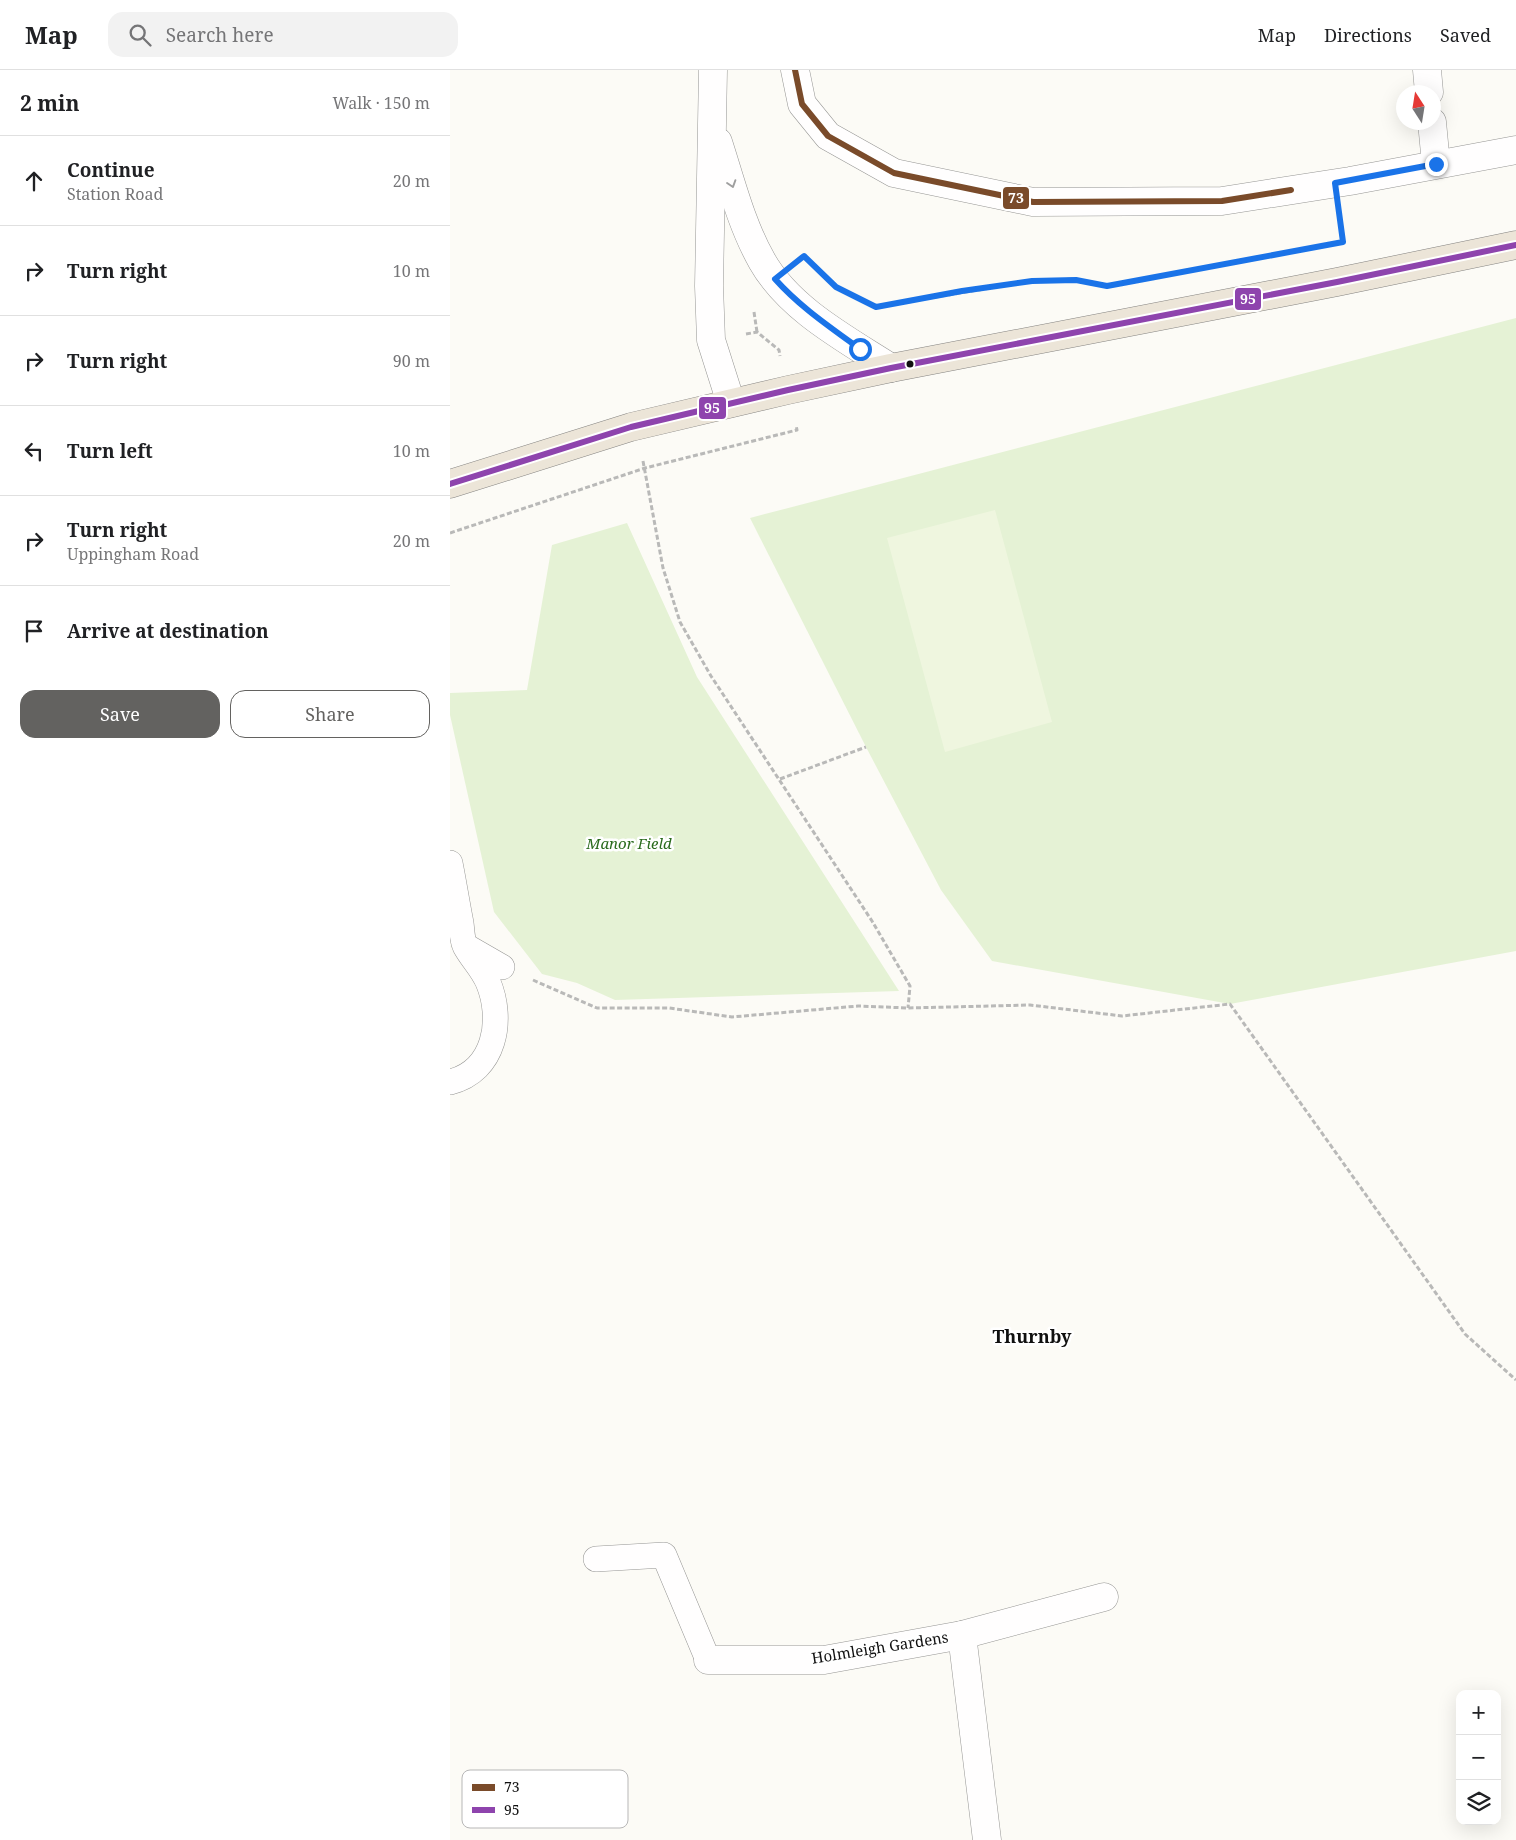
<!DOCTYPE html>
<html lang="en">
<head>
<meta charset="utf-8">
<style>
	body { margin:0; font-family:"Noto Serif",serif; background:#f2f2f2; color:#202124 }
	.controls { position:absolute; right:15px; bottom:15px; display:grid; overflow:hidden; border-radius:10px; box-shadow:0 5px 20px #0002 }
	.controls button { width:45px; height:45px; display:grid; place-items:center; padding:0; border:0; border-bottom:1px solid #e0e0e0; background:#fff; color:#202124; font:25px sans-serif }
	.compass { position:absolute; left:946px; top:15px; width:45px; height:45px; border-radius:50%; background:#fff; box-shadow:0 5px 20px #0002; rotate:348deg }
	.stop { position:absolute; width:15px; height:15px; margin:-11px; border:4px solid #1a73e8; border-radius:50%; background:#fff }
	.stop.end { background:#1a73e8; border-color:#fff; box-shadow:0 1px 5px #0008 }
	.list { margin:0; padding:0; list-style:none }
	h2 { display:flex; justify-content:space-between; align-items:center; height:65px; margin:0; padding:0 20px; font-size:21px }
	h2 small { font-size:16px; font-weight:400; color:#757577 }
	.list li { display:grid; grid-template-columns:32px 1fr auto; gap:15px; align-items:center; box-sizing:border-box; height:90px; padding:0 20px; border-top:1px solid #e0e0e0 }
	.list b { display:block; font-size:19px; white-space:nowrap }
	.list p { margin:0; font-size:16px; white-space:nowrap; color:#757577 }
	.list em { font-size:16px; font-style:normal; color:#757577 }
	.actions { display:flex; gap:10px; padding:15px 20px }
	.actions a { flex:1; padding:11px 0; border:1px solid #636260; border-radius:15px; text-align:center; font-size:18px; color:#636260 }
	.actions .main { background:#636260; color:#fff }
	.icon { flex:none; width:28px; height:28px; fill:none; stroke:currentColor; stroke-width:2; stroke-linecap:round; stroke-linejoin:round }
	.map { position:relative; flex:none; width:1066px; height:1770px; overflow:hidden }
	header { display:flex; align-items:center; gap:30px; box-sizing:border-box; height:70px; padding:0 25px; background:#fff; border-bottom:1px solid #e0e0e0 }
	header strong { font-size:24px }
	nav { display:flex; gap:28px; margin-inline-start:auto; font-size:18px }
	.search { width:350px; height:45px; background:#f2f2f2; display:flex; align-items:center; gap:12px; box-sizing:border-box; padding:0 18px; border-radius:15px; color:#757577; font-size:19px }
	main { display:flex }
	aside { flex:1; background:#fff }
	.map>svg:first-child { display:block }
	.green { fill:#e5f2d5 }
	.pitch { fill:#eff6df }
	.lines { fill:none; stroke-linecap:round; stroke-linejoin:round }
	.service-casing { stroke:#969694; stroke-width:26 }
	.minor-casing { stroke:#969694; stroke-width:29 }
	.tertiary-casing { stroke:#969694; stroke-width:29 }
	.trunk-casing { stroke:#848381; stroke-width:29 }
	.path { stroke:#b9b9b8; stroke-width:3; stroke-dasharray:5 2.5; stroke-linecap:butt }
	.service { stroke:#fffefe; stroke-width:25 }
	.minor { stroke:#fffefe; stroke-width:28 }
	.tertiary { stroke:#fffefe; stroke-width:28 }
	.trunk { stroke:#ece5d8; stroke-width:28 }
	.bus-1-casing { stroke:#fff; stroke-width:10 }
	.bus-2-casing { stroke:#fff; stroke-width:10 }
	.bus-1 { stroke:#7a4b2a; stroke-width:6 }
	.bus-2 { stroke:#8e44ad; stroke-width:6 }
	.oneway { stroke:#9f9f9f }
	.route { stroke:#1a73e8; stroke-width:6 }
	.bus-dot { fill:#101010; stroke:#fff; stroke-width:2 }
	.labels { text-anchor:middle; stroke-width:5; stroke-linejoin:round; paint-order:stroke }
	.park-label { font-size:15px; font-style:italic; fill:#2a6b1d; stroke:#fff }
	.street-label { font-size:15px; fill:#101010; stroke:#fff }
	.quarter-label { font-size:18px; font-weight:bold; fill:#101010; stroke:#fff }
	.key { fill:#fff; stroke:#b7b7b7; stroke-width:1 }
	.key-label { font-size:14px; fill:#101010 }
	.line-badge { stroke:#fff; stroke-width:2 }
	.badge-label { font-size:14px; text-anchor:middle; font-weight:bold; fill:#fff }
</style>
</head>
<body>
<header>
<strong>Map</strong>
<div class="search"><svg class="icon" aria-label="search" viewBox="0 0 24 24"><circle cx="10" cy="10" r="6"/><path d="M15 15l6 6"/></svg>Search here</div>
<nav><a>Map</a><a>Directions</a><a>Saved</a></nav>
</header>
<main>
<aside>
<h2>2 min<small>Walk · 150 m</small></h2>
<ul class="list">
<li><svg class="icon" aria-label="ahead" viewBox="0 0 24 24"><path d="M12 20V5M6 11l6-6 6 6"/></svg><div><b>Continue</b><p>Station Road</p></div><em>20 m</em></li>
<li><svg class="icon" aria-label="right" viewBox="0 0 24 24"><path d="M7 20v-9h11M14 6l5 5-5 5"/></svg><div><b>Turn right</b></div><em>10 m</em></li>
<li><svg class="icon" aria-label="right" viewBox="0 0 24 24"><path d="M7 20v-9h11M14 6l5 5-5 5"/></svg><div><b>Turn right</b></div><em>90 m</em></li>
<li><svg class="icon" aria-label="left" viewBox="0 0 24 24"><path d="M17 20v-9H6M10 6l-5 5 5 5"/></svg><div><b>Turn left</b></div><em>10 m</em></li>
<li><svg class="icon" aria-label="right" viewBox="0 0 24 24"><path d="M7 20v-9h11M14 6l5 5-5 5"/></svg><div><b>Turn right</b><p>Uppingham Road</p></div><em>20 m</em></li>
<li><svg class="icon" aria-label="arrive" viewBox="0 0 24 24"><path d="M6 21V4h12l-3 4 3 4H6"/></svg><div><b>Arrive at destination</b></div></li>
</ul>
<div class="actions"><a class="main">Save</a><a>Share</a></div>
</aside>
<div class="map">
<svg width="1066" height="1770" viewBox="0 0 1066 1770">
	<rect width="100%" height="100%" fill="#fcfbf6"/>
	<g class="green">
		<path d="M 1066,248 L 1066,881 L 780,934 L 542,891 L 491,820 L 416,677 L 300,448 Z"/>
		<path d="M 177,453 L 247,607 L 449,921 L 165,930 L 127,913 L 92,904 L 44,842 L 0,645 L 0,623 L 77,620 L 102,475 Z"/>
	</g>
	<path class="pitch" d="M 545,440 L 602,652 L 495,682 L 437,468 Z"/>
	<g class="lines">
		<g class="service-casing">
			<g id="service">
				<path d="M 0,793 C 4,813 7,833 11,853 C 12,860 12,870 15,876 C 22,889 32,898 38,912 C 54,950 45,1001 0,1012"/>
				<path d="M 19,878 L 52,897"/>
				<path d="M 146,1489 L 214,1485 L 258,1590"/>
			</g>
		</g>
		<g class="minor-casing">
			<g id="minor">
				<path d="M 345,0 L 352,34 L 378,66 L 444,103 L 583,132 L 772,131 L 900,111 L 1066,80"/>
				<path d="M 977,0 L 979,22"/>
				<path d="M 982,52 L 986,94"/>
				<path d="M 512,1565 L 654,1527"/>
				<path d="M 258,1590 L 374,1590 L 512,1565 L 537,1770"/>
			</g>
		</g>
		<g class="tertiary-casing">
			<g id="tertiary">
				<path d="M 263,0 L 259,216 L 261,270 L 281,333"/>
				<path d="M 268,72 C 281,112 291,154 312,191 C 339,239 396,269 441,298"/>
			</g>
		</g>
		<g class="trunk-casing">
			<path id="trunk" d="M 0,414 L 181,357 L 338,320 L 441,298 L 887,212 L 1066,175"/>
		</g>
		<g class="path">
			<path d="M 890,150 L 892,173"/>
			<path d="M 361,193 L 371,202"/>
			<path d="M 391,220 L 426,237 L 582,211 L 625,209 L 657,216 L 749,199"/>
			<path d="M 304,242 L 307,262"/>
			<path d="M 296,264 L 307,262 L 329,280 L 330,286"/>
			<path d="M 193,391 L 213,498 L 230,552 L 261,606 L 422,851 L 460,916 L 458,938"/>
			<path d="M 0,463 L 195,398 L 347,360 L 346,355"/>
			<path d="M 330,709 L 416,677"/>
			<path d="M 83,910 L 147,938 L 219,938 L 282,947 L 408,936 L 458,938 L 580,935 L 672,946 L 780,934 L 1015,1264 L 1066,1310"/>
		</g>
		<use href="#service" class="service"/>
		<use href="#minor" class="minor"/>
		<use href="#tertiary" class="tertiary"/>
		<use href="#trunk" class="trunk"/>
		<g class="bus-1-casing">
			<path id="bus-1" d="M 345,0 L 352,34 L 378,66 L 444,103 L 583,132 L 772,131 L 841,120"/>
		</g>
		<g class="bus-2-casing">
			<path id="bus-2" d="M 0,414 L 181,357 L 338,320 L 441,298 L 887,212 L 1066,175"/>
		</g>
		<use href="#bus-1" class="bus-1"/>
		<use href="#bus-2" class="bus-2"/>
	</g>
	<defs><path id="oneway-chevron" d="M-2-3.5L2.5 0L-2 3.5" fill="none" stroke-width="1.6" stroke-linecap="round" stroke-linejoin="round" transform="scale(1.25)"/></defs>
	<use class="oneway" href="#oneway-chevron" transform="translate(282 114) rotate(72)"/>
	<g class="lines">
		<path class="route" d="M 410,279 C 380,257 350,237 325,209 L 354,186 L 386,217 L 426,237 L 512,221 L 582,211 L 626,210 L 657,216 L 893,172 L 885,113 L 986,94"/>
	</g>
	<circle class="bus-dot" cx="460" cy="294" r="4.5"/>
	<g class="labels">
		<g class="park-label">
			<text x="179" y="779">Manor Field</text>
		</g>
		<g class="street-label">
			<text transform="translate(430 1578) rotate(-9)" y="5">Holmleigh Gardens</text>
		</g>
		<g class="quarter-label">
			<text x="582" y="1273">Thurnby</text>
		</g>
	</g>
	<rect x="12" y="1700" width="166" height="58" rx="8" class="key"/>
	<rect x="22" y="1714" width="23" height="7" fill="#7a4b2a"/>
	<rect x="22" y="1737" width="23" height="6" fill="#8e44ad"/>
	<g class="key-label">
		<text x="54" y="1722">73</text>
		<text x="54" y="1745">95</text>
	</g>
	<g class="line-badge">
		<rect x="552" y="116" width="28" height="24" rx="5" fill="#7a4b2a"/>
		<rect x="784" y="217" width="28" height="24" rx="5" fill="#8e44ad"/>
		<rect x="248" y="326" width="29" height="24" rx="5" fill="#8e44ad"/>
	</g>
	<g class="badge-label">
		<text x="566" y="133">73</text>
		<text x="798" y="234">95</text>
		<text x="262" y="343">95</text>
	</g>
</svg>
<div class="controls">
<button>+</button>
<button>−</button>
<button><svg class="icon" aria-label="layers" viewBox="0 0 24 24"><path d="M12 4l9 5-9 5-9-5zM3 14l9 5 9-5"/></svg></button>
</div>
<svg class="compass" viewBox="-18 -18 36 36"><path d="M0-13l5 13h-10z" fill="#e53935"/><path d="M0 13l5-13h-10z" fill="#757577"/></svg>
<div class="stop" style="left:410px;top:279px"></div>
<div class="stop end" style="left:986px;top:94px"></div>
</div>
</main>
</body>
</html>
